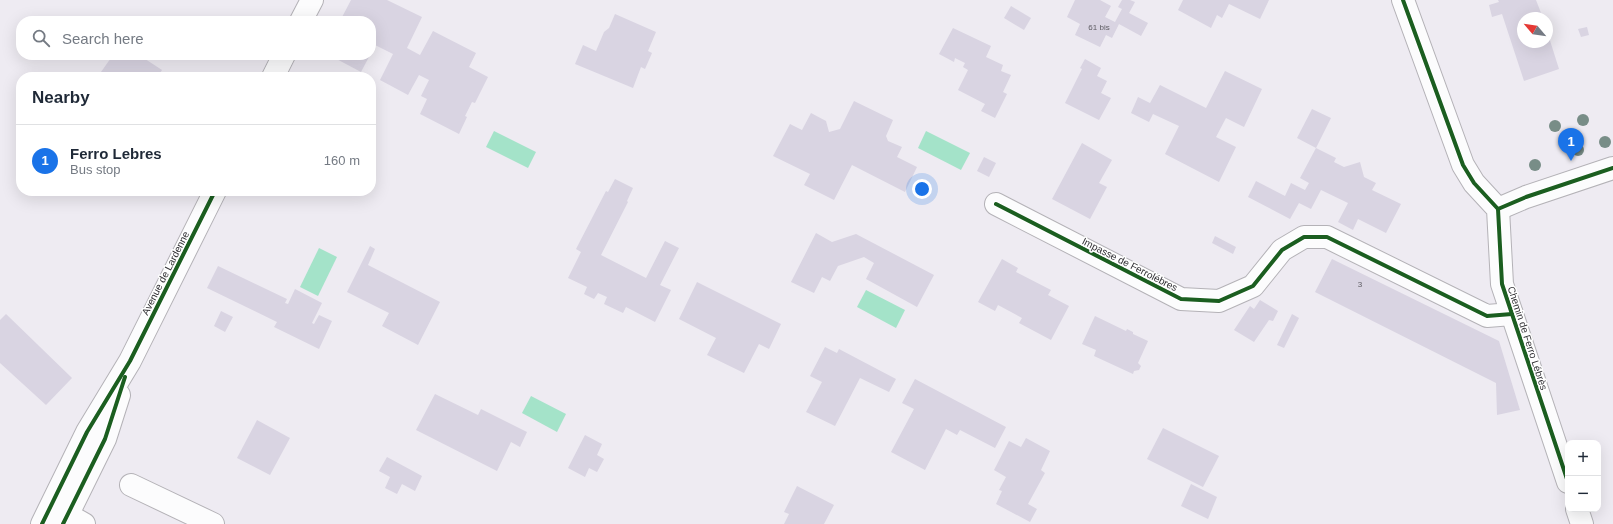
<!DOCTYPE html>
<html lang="en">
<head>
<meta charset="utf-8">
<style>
	body { margin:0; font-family:Arial,sans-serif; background:#f2f2f3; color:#1f2937 }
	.controls { position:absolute; right:12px; bottom:12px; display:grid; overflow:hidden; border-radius:8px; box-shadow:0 4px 16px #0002 }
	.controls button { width:36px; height:36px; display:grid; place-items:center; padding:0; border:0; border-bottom:1px solid #e0e1e3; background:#fff; color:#1f2937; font:20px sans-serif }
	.compass { position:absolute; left:1517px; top:12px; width:36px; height:36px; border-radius:50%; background:#fff; box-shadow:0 4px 16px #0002; rotate:299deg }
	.you { position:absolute; left:922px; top:189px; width:14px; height:14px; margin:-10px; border:3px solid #fff; border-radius:50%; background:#1a73e8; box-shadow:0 0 0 6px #1a73e833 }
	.badge { display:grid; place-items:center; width:26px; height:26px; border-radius:50%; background:#1a73e8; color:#fff; font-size:13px; font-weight:700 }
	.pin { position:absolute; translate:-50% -33px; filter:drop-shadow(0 1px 2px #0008) }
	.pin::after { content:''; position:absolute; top:21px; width:14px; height:12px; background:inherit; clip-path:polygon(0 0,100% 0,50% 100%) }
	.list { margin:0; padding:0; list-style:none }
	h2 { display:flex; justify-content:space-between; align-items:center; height:52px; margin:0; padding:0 16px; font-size:17px }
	h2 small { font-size:13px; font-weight:400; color:#747a83 }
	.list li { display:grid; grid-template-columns:26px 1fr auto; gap:12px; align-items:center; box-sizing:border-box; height:72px; padding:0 16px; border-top:1px solid #e0e1e3 }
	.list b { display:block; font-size:15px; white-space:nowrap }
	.list p { margin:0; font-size:13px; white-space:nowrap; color:#747a83 }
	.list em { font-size:13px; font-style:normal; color:#747a83 }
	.icon { flex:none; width:22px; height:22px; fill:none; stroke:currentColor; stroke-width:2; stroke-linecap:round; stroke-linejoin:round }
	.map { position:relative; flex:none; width:1613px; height:524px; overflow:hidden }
	.search { position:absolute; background:#fff; box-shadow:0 4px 16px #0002; left:16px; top:16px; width:360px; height:44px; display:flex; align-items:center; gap:10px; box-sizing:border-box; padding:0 14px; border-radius:16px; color:#747a83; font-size:15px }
	.panel { position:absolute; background:#fff; box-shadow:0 4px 16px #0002; left:16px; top:72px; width:360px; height:124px; border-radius:16px }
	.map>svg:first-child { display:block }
	.water { fill:#a4e3c9 }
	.building { fill:#d9d4e2 }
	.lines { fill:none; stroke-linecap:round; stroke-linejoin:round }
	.minor-casing { stroke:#b4b2b7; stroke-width:24 }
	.major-casing { stroke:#b4b2b7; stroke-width:24 }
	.minor { stroke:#fcfcfd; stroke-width:22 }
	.major { stroke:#fcfcfd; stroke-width:22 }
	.cycleway-casing { stroke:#fff; stroke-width:6 }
	.cycleway { stroke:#1b5e20; stroke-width:4 }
	.tree { fill:#788d87 }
	.labels { text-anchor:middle; stroke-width:3; stroke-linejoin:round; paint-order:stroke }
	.number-label { font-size:8px; fill:#5e5c63 }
	.street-label { font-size:10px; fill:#323135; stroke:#fff }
</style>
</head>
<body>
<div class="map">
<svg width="1613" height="524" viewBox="0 0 1613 524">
	<rect width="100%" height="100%" fill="#eeebf2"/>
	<g class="water">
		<path d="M 494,131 L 536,152 L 528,168 L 486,147 Z"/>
		<path d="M 926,131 L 970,153 L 961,170 L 918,148 Z"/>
		<path d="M 319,248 L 337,257 L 318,296 L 300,287 Z"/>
		<path d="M 866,290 L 905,310 L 896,328 L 857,307 Z"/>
		<path d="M 531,396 L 566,414 L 557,432 L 522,413 Z"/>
	</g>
	<g class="building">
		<path d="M 351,0 L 387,0 L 422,17 L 407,48 L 420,55 L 433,31 L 476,53 L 469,67 L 488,77 L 475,103 L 472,102 L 465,116 L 467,117 L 459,134 L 420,114 L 427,99 L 421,96 L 429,80 L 419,75 L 408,95 L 380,80 L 393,54 L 375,45 L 371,53 L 371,21 L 340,21 Z"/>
		<path d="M 1075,0 L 1100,0 L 1111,6 L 1105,17 L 1115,22 L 1122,9 L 1118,7 L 1122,0 L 1130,0 L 1135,2 L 1129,13 L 1148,23 L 1141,36 L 1119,24 L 1112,38 L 1106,35 L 1100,47 L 1075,35 L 1080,24 L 1067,17 Z"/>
		<path d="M 1183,0 L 1269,0 L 1260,19 L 1229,4 L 1222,18 L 1217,15 L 1211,28 L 1178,10 Z"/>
		<path d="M 1498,0 L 1536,0 L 1543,18 L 1523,18 L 1523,42 L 1547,42 L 1547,31 L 1559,69 L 1524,81 L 1502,14 L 1492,17 L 1489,5 L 1499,2 Z"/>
		<path d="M 1011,6 L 1031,18 L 1024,30 L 1004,18 Z"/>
		<path d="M 615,14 L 656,32 L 648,51 L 652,53 L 645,69 L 641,67 L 633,88 L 575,64 L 583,45 L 596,51 L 604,32 L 609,28 Z"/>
		<path d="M 1587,27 L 1589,35 L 1581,37 L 1578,29 Z"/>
		<path d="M 953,28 L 991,46 L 986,57 L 1003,65 L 1001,71 L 1011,75 L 1003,92 L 1007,94 L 995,118 L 981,111 L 985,104 L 958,90 L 968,70 L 963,67 L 965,63 L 955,58 L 954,62 L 939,54 Z"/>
		<path d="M 113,55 L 139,55 L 162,70 L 157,77 L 109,77 L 101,72 Z"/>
		<path d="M 329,55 L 370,55 L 361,72 Z"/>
		<path d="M 1085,59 L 1101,68 L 1097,76 L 1107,81 L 1101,93 L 1111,98 L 1099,120 L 1065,103 L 1082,69 L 1080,68 Z"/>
		<path d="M 1225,71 L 1262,89 L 1244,127 L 1226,118 L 1216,137 L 1236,147 L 1219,182 L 1165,154 L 1179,126 L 1153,114 L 1149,122 L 1131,113 L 1138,97 L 1150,103 L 1160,85 L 1206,108 Z"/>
		<path d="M 854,101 L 893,120 L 886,136 L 888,141 L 902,147 L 897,157 L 917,167 L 905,192 L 852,165 L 834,200 L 804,185 L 810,174 L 773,156 L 790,124 L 802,130 L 811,113 L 826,121 L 829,132 L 840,129 Z"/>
		<path d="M 1312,109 L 1331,118 L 1316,148 L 1336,158 L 1334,162 L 1344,167 L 1360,162 L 1364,177 L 1376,183 L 1372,190 L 1401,204 L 1386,233 L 1358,219 L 1353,230 L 1338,222 L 1348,203 L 1321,190 L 1311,209 L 1299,203 L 1290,219 L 1248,197 L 1256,181 L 1285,196 L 1291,183 L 1305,190 L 1309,183 L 1300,178 L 1316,148 L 1297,138 Z"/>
		<path d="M 1082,143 L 1112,160 L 1099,183 L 1107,187 L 1090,219 L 1052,199 Z"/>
		<path d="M 984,157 L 996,163 L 989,177 L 977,171 Z"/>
		<path d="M 615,179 L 633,188 L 627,201 L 628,202 L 601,255 L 646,278 L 665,241 L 679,248 L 660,285 L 671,290 L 655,322 L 626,307 L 623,313 L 604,304 L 607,297 L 598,293 L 594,299 L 584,294 L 587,287 L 568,278 L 581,252 L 576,249 L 606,191 L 608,192 Z"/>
		<path d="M 816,233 L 832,242 L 856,234 L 934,275 L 917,307 L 866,279 L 874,263 L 864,257 L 838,266 L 830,281 L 822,277 L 814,293 L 791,282 Z"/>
		<path d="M 1215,236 L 1236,247 L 1233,254 L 1212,243 Z"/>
		<path d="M 370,246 L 375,249 L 368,265 L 440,302 L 418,345 L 382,326 L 389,313 L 347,292 Z"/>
		<path d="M 1002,259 L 1018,268 L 1016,272 L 1051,290 L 1048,295 L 1069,306 L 1051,340 L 1019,323 L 1022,318 L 998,305 L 995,311 L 978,302 Z"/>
		<path d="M 1332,259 L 1499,341 L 1520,410 L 1497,415 L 1496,383 L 1315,292 Z"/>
		<path d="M 218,266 L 287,299 L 285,303 L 288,304 L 295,289 L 322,303 L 312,323 L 314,324 L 319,315 L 332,321 L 319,349 L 274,327 L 277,322 L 207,288 Z"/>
		<path d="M 697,282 L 781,324 L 769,349 L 759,344 L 744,373 L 707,355 L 716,338 L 679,319 Z"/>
		<path d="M 1260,300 L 1278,311 L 1273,321 L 1269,320 L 1254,342 L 1234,330 L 1250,306 L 1254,309 Z"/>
		<path d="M 221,311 L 233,317 L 225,332 L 214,326 Z"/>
		<path d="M 6,314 L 72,378 L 46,405 L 0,363 L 0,320 Z"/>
		<path d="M 1292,314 L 1299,318 L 1284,348 L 1277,345 Z"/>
		<path d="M 1095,316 L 1126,331 L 1127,329 L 1133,332 L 1133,334 L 1148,341 L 1138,363 L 1141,366 L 1139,370 L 1134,371 L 1133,374 L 1094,356 L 1096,350 L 1082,344 Z"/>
		<path d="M 825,347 L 837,353 L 839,349 L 896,379 L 889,392 L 860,378 L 835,426 L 806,412 L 822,382 L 810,376 Z"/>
		<path d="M 915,379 L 1006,427 L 995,448 L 960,430 L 957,435 L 946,429 L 925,470 L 891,452 L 914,409 L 902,403 Z"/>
		<path d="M 435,394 L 478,415 L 481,409 L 527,432 L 520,447 L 511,442 L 497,471 L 416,430 Z"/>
		<path d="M 257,420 L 290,438 L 270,475 L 237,458 Z"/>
		<path d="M 1163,428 L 1219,456 L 1203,487 L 1147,459 Z"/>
		<path d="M 585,435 L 602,444 L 597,455 L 604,459 L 597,472 L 589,468 L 585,477 L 568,468 Z"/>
		<path d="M 1026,438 L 1050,451 L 1041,470 L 1045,473 L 1028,504 L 1037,509 L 1030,522 L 996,504 L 1002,491 L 999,490 L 1006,477 L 994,470 L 1009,441 L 1021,447 Z"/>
		<path d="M 387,457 L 422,476 L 415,491 L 402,484 L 397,494 L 385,488 L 390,477 L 379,471 Z"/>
		<path d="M 1191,484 L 1217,497 L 1208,519 L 1181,506 Z"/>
		<path d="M 797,486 L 834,505 L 824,524 L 784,524 L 789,514 L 784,512 Z"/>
	</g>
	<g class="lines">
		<g class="minor-casing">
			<g id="minor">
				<path d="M 1403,0 L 1463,165 L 1474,183 L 1498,209 L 1502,284 L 1568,482"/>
				<path d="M 996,204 L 1181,299 L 1219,301 L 1253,286 L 1282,250 L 1304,237 L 1327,237 L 1487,316 L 1512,314"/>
				<path d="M 1498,209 L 1526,197 L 1613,168"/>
				<path d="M 131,485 L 213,524"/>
				<path d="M 52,506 L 84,524"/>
				<path d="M 1577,509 L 1582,524"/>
			</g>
		</g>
		<g class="major-casing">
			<g id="major">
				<path d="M 301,21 L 312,0"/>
				<path d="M 273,77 L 284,55"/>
				<path d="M 42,524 L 87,432 L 130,361 L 215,191"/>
				<path d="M 63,524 L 105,439 L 119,395"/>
			</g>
		</g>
		<use href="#minor" class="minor"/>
		<use href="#major" class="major"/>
		<g class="cycleway-casing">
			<g id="cycleway">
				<path d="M 1403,0 L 1463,165 L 1474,183 L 1498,209 L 1502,284 L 1568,482"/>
				<path d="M 996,204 L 1181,299 L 1219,301 L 1253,286 L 1282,250 L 1304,237 L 1327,237 L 1487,316 L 1512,314"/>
				<path d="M 1498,209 L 1526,197 L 1613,168"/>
				<path d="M 42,524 L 87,432 L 130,361 L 215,191"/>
				<path d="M 63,524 L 105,439 L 125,377"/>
			</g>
		</g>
		<use href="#cycleway" class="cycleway"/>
	</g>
	<g class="tree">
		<circle cx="1583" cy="120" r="6"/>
		<circle cx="1555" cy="126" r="6"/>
		<circle cx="1605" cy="142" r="6"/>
		<circle cx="1578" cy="150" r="6"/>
		<circle cx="1535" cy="165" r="6"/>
	</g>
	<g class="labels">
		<g class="number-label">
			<text x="1099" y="30">61 bis</text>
			<text x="1360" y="287">3</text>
		</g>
		<g class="street-label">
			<text transform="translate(1130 264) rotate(27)" y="4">Impasse de Ferrolébres</text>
			<text transform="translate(165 273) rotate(-63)" y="4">Avenue de Lardenne</text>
			<text transform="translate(1528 338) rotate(72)" y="4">Chemin de Ferro Lébrès</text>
		</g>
	</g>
</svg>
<div class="controls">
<button>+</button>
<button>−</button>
</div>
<svg class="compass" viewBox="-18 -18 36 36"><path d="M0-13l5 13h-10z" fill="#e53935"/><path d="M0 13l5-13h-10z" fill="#747a83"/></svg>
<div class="you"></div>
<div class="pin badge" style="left:1571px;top:161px">1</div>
<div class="search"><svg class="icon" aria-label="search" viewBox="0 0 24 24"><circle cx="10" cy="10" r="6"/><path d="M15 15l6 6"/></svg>Search here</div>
<section class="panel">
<h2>Nearby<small></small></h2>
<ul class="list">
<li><span class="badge">1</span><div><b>Ferro Lebres</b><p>Bus stop</p></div><em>160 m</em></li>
</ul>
</section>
</div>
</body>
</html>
